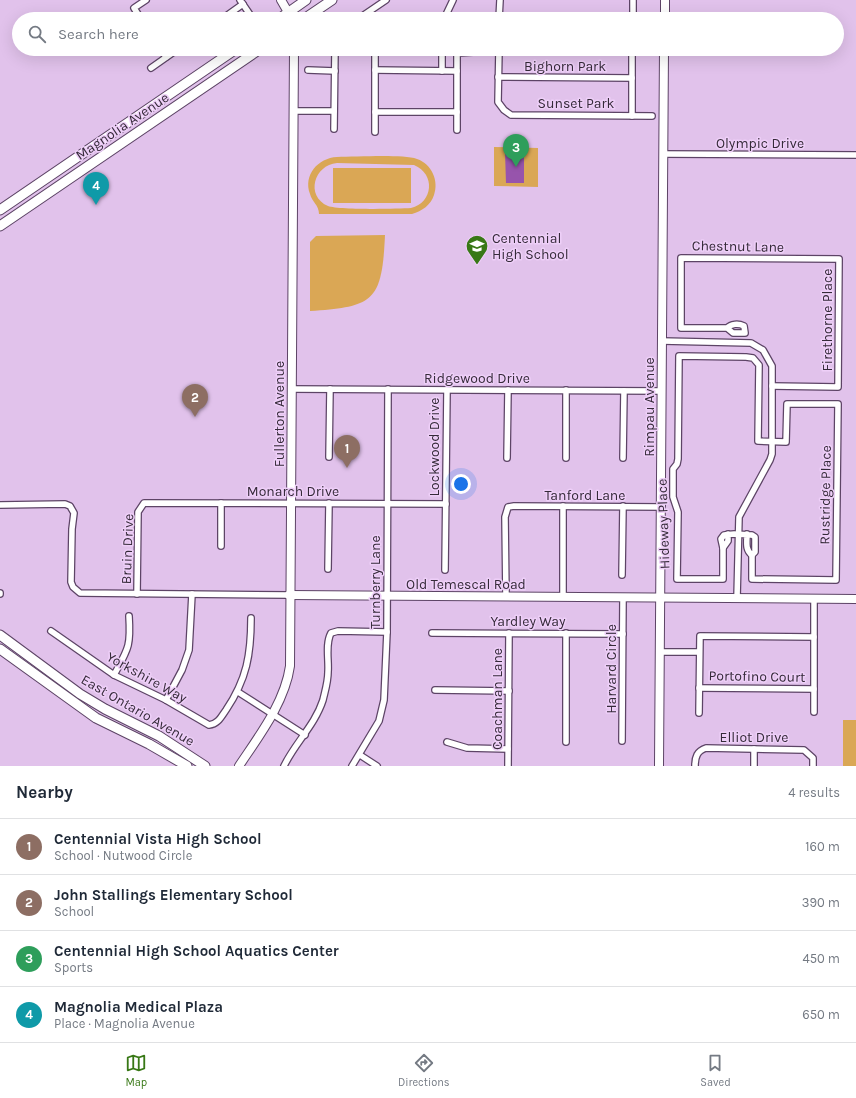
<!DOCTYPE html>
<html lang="en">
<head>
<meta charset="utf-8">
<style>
	body { margin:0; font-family:Karla,sans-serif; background:#f6f6f7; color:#1f2937 }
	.you { position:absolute; left:461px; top:484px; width:14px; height:14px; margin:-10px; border:3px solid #fff; border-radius:50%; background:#1a73e8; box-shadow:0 0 0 6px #1a73e833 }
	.badge { display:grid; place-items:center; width:26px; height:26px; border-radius:50%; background:#387816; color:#fff; font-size:13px; font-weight:700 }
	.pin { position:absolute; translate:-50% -33px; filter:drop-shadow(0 1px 2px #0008) }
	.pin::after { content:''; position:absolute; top:21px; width:14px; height:12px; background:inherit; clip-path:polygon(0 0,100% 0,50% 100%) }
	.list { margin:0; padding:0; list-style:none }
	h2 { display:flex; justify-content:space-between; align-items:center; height:52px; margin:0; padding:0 16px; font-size:17px }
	h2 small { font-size:13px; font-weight:400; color:#747a83 }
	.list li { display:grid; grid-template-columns:26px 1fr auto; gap:12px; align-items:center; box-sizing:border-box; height:56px; padding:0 16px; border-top:1px solid #e0e1e3 }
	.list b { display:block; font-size:15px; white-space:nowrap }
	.list p { margin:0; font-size:13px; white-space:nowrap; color:#747a83 }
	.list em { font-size:13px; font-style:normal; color:#747a83 }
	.icon { flex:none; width:22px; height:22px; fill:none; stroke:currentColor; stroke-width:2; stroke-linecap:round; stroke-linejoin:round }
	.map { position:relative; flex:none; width:856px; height:766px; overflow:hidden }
	.search { position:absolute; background:#fff; box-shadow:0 4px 16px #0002; left:12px; right:12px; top:12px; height:44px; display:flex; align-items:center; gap:10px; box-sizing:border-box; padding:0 14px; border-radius:22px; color:#747a83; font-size:15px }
	.sheet { height:276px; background:#fff }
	nav { display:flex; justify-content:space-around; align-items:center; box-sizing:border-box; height:56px; border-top:1px solid #e0e1e3; background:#fff; font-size:11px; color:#747a83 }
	nav a { display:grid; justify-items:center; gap:2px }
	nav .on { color:#387816 }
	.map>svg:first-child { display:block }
	.green { fill:#daa755; fill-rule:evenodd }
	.water { fill:#9754ac }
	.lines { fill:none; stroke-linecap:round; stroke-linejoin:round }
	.street-casing { stroke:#5d4466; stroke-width:8 }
	.secondary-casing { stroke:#5d4466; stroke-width:10 }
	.primary-casing { stroke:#5d4466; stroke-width:11 }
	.street { stroke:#fff; stroke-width:5.5 }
	.secondary { stroke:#fff; stroke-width:8 }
	.primary { stroke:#fff; stroke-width:9 }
	.labels { text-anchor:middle; stroke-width:3; stroke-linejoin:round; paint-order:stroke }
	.street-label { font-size:14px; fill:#352a39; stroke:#eecff8 }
	.poi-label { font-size:14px; fill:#352a39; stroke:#eecff8; text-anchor:start }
</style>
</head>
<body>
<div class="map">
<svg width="856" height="766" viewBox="0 0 856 766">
	<rect width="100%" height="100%" fill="#e1c2eb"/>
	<g class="green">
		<path d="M 494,147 L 538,148 L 538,187 L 494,186 Z"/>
		<path d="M 337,157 C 356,157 402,154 417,159 C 432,164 439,181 434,195 C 431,205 422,211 412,214 L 319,214 C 319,205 312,202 310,194 C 303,175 318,158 337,157 ZM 337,163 L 414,165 C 436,174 433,203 411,208 C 396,209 339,210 328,206 C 305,196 314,165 337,163 Z"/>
		<rect x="333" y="168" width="78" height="35"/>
		<path d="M 385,235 C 382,301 374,307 310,311 L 310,242 L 316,236 Z"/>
		<rect x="843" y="720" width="13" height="46"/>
	</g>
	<path class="water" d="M 505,152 L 524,152 L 524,183 L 506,183 Z"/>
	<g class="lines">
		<g class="street-casing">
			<g id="street">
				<path d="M 240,0 L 253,19"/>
				<path d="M 141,19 L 134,8 L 146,0"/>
				<path d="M 222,19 L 243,4"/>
				<path d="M 358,19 L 386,0"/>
				<path d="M 444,19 L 453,0"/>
				<path d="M 499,19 L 500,0"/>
				<path d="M 633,19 L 633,0"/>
				<path d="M 161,49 L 166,57"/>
				<path d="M 499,49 L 498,102 L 504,110 L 511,115 L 652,116"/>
				<path d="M 335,51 L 375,52"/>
				<path d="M 151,68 L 178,49"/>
				<path d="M 308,70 L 335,71"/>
				<path d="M 375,70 L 457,71"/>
				<path d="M 442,71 L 442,49"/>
				<path d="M 498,77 L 632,78"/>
				<path d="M 294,111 L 334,111"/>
				<path d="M 375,112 L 457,112"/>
				<path d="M 632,116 L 632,49"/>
				<path d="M 334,129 L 335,49"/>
				<path d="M 457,130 L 457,53 L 473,52"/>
				<path d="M 375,132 L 375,49"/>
				<path d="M 663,154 L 856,155"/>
				<path d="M 727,328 L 733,333 L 745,333 L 744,326 C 738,323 731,324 727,328 L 681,328 L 681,258 L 839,259 L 838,387 L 772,386"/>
				<path d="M 662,341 L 751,343 L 763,350 L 772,366 L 772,454 L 770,460 L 739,517 L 737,598"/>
				<path d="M 292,389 L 662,391"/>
				<path d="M 329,457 L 330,389"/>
				<path d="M 507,458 L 508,390"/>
				<path d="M 566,458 L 566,390"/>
				<path d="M 623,458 L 624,391"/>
				<path d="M 0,505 L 65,504 L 70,506 L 74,513 L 72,529 L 71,582 L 73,587 L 80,593 L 289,595"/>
				<path d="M 728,534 L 728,541 L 723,548 L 721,539 L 724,535 C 727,535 730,534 734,534 L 752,535 L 755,537 L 755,552 L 752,555 C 745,550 747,542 747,534"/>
				<path d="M 221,546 L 221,503"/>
				<path d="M 723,548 L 723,579 L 677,579 L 678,512 L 673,497 L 673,469 L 677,464 L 678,459 L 679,356 L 746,357 L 753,358 L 759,365 L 758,441 L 786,442 L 787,404 L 838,404 L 836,580 L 752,579 L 752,555"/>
				<path d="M 328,569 L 329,503"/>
				<path d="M 445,570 L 447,390"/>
				<path d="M 622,575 L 623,506"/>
				<path d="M 0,593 L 0,594"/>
				<path d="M 137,594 L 138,512 L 144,503 L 446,504"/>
				<path d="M 506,597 L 505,517 L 508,507 L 514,506 L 662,507"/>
				<path d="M 563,597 L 563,506"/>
				<path d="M 814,599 L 814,712"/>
				<path d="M 51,631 L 114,675 L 166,700 L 209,725 C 218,724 221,717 226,710 C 247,679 251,654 251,618"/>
				<path d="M 432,633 L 623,634"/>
				<path d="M 661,652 L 699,652"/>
				<path d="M 114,675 C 128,649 131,647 129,616"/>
				<path d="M 699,688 L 814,689"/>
				<path d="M 435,690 L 509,691"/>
				<path d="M 238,692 L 305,735"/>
				<path d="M 166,700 L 182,670 L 189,650 L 192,594"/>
				<path d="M 699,713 L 700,636 L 814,637"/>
				<path d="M 622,741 L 623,597"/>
				<path d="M 447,742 L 467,748 L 508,749"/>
				<path d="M 566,742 L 566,633"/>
				<path d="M 360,755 L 377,766"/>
				<path d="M 284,766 C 295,743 315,725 323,700 C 325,691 328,682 328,672 C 329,660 325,644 331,633 L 338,631 L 387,632"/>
				<path d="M 352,766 L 379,721 L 384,700 L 387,632 L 388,389"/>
				<path d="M 508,766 L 509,633"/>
				<path d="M 695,766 C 695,757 697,751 706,748 L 804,750 L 813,758 L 813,766"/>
				<path d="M 754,766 L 754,749"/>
			</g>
		</g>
		<g class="secondary-casing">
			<g id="secondary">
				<path d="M 281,0 L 292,19"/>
				<path d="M 665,19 L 665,0"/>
				<path d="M 289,595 L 856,599"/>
				<path d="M 239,766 C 259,736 285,702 290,666 L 294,49"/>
				<path d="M 659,766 L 664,49"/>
			</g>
		</g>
		<g class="primary-casing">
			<g id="primary">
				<path d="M 279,19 L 306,0"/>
				<path d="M 304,19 L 332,0"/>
				<path d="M 0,210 L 236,49"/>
				<path d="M 0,226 L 260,49"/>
				<path d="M 0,635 L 80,694 L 105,709 L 159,736 L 205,766"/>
				<path d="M 0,649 L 96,718 L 149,744 L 187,766"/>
			</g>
		</g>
		<use href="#street" class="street"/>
		<use href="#secondary" class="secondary"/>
		<use href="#primary" class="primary"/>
	</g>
	<defs>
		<g id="school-pin" transform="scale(1.15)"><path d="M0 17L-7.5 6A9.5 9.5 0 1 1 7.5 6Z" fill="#387816" stroke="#eecff8"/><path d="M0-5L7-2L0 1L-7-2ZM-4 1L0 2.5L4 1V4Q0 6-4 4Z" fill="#fff"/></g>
	</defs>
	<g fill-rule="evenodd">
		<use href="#school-pin" x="477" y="246"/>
	</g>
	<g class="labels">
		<g class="street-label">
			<text x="565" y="71">Bighorn Park</text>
			<text x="576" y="108">Sunset Park</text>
			<text transform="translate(122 126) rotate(-34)" y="5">Magnolia Avenue</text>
			<text x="760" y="148">Olympic Drive</text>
			<text transform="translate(738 246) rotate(1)" y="5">Chestnut Lane</text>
			<text transform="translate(827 320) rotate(-90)" y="5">Firethorne Place</text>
			<text x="477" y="383">Ridgewood Drive</text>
			<text transform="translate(649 407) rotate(-90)" y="5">Rimpau Avenue</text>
			<text transform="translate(279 414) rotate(-90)" y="5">Fullerton Avenue</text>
			<text transform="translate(434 447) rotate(-90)" y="5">Lockwood Drive</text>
			<text x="293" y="496">Monarch Drive</text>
			<text x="585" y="500">Tanford Lane</text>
			<text transform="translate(825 495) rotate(-89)" y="5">Rustridge Place</text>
			<text transform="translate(663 524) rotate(-92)" y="5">Hideway Place</text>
			<text transform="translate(127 549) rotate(-88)" y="5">Bruin Drive</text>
			<text transform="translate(375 582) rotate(-90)" y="5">Turnberry Lane</text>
			<text x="466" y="589">Old Temescal Road</text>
			<text x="528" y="626">Yardley Way</text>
			<text transform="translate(611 669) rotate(-90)" y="5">Harvard Circle</text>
			<text transform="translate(757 676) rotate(1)" y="5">Portofino Court</text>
			<text transform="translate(147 677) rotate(29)" y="5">Yorkshire Way</text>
			<text transform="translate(497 699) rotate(-90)" y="5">Coachman Lane</text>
			<text transform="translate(138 710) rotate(30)" y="5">East Ontario Avenue</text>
			<text x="754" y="742">Elliot Drive</text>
		</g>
		<g class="poi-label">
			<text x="492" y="243">Centennial<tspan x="492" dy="16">High School</tspan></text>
		</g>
	</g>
</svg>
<div class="you"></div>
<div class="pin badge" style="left:347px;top:468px;background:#8d6e63">1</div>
<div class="pin badge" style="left:195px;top:417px;background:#8d6e63">2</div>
<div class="pin badge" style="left:516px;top:167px;background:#2e9e5b">3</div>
<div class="pin badge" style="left:96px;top:205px;background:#0f9aa8">4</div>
<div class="search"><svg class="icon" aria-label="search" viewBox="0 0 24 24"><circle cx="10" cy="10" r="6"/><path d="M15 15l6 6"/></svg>Search here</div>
</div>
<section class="sheet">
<h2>Nearby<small>4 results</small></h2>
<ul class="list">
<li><span class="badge" style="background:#8d6e63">1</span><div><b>Centennial Vista High School</b><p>School · Nutwood Circle</p></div><em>160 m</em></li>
<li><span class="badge" style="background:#8d6e63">2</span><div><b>John Stallings Elementary School</b><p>School</p></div><em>390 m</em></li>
<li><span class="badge" style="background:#2e9e5b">3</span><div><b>Centennial High School Aquatics Center</b><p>Sports</p></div><em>450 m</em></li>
<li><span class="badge" style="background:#0f9aa8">4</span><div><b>Magnolia Medical Plaza</b><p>Place · Magnolia Avenue</p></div><em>650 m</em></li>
</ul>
</section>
<nav>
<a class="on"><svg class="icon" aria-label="map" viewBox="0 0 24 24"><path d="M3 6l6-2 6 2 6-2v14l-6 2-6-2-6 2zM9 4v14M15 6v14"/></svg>Map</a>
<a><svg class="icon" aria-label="directions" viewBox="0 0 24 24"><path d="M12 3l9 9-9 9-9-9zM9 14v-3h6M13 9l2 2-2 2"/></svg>Directions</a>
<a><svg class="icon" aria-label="saved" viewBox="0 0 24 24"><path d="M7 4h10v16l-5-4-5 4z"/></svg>Saved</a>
</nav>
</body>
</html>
